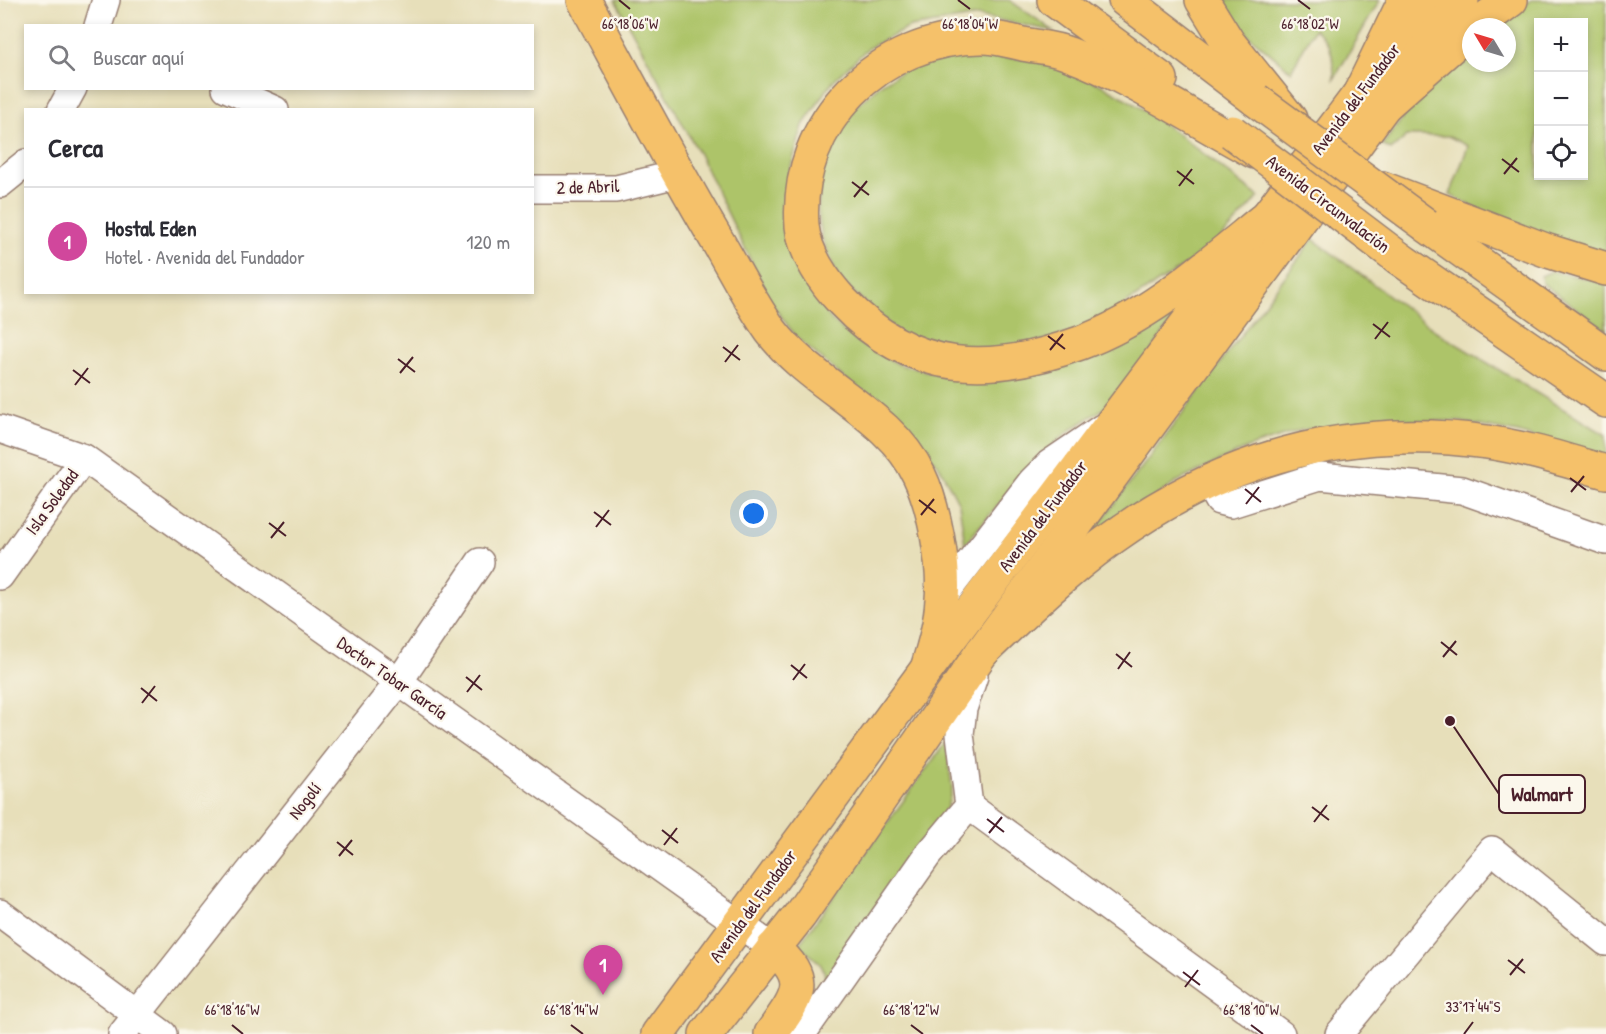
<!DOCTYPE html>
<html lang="es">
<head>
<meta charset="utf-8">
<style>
	body { margin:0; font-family:"Patrick Hand",sans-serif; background:#f2f2f3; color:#2b2b33 }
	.controls { position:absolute; right:18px; top:18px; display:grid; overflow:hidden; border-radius:0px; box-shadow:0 3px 9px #0003 }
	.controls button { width:54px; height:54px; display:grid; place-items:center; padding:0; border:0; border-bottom:2px solid #e1e1e2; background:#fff; color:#2b2b33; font:30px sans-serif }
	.compass { position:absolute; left:1462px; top:18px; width:54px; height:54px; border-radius:50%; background:#fff; box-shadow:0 3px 9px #0003; rotate:308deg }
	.you { position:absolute; left:754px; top:514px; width:21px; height:21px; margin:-15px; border:4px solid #fff; border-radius:50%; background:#1a73e8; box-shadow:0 0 0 9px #1a73e833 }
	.badge { display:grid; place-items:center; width:39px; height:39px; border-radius:50%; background:#b45309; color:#fff; font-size:20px; font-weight:700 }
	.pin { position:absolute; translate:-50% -50px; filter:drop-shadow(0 2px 3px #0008) }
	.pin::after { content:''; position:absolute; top:32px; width:21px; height:18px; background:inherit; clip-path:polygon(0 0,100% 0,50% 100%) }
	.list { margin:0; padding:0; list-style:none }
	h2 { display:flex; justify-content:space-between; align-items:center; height:78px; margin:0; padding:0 24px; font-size:26px }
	h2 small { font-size:20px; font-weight:400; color:#7c7c81 }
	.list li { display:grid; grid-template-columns:39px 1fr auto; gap:18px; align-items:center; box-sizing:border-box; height:108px; padding:0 24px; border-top:2px solid #e1e1e2 }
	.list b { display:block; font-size:22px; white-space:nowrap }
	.list p { margin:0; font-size:20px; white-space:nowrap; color:#7c7c81 }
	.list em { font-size:20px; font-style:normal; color:#7c7c81 }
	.icon { flex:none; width:33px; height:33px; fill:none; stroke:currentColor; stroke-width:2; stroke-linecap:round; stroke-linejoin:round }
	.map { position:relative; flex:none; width:1606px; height:1034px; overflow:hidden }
	.search { position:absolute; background:#fff; box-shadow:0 3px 9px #0003; left:24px; top:24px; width:510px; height:66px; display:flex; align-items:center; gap:15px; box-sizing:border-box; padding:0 21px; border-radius:0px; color:#7c7c81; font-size:22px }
	.panel { position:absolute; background:#fff; box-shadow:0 3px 9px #0003; left:24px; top:108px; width:510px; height:186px; border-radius:0px }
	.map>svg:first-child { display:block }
	.green { fill:#adc469; stroke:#7c724a; stroke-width:1.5; fill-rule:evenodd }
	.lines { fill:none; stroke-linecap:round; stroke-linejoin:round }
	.minor-casing { stroke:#987f72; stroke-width:30 }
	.major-casing { stroke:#987f72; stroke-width:36 }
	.highway-casing { stroke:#987f72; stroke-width:36 }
	.minor { stroke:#fff; stroke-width:27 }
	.major { stroke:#f5c16b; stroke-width:33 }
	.highway { stroke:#f5c16b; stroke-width:33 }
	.highway-bridge-casing { stroke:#987f72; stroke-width:36; stroke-linecap:butt }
	.highway-bridge { stroke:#f5c16b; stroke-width:33 }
	.ticks { fill:none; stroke:#4a1f2b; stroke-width:2 }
	.labels { text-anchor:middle; stroke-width:4.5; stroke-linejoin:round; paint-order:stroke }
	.street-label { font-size:18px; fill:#4a1f2b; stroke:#fbf7ec }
	.ticks-label { font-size:15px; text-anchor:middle; fill:#4a1f2b; stroke:#fbf7ec; stroke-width:4.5; stroke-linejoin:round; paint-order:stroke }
	.leader { fill:none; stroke:#4a1f2b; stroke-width:2 }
	.callout-dot { fill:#4a1f2b; stroke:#fbf7ec; stroke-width:2 }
	.callout { fill:#fbf7ec; stroke:#4a1f2b; stroke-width:2 }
	.callout-label { font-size:20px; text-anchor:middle; font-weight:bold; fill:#4a1f2b }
</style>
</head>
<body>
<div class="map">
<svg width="1606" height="1034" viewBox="0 0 1606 1034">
	<rect width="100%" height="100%" fill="#fbf7ec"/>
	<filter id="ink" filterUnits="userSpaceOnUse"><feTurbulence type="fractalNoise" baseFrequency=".0167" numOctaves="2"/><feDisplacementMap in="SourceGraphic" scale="12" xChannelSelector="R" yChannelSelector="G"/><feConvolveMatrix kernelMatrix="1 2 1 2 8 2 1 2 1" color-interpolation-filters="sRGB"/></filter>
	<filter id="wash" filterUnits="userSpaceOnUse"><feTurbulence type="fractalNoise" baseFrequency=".008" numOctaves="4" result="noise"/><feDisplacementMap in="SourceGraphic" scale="24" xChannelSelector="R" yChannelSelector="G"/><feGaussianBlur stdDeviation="1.35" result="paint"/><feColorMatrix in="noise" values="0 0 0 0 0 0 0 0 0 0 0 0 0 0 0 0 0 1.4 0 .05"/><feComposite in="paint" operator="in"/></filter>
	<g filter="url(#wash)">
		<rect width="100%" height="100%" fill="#e7dfba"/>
		<g class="green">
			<path d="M 615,0 L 1009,0 L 1054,31 L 979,16 L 910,27 L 868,48 L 833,81 L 803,125 L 789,173 L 788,224 L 800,275 L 832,321 L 865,347 L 900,365 L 948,376 L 1181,307 L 1119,399 L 1070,430 L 1036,460 L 965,544 L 959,504 L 938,464 L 890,417 L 797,338 L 772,304 L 698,152 Z"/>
			<path d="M 1216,0 L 1380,0 L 1334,79 C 1334,57 1332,43 1314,29 L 1291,71 L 1236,25 Z"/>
			<path d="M 1531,0 L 1606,0 L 1606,256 L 1492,217 L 1450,195 L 1468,146 L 1448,136 L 1407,136 L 1391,150 L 1382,145 L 1424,91 L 1471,47 L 1471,63 L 1507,63 L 1507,27 L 1495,27 ZM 1538,22 L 1584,22 L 1584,176 L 1538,176 Z"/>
			<path d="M 962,56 C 990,57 1021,56 1048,64 C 1128,86 1194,148 1259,197 L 1212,248 L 1085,330 L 988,354 L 911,344 L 838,278 L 822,238 L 818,211 L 820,181 L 832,141 L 854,108 L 881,84 L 918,62 Z"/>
			<path d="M 1313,239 L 1440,334 L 1606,435 L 1606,460 L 1518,433 L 1457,421 L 1382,421 L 1301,430 L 1247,448 L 1180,480 L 1082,547 Z"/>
			<path d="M 1552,271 L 1606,283 L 1606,330 L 1542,283 L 1541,276 Z"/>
			<path d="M 946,742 L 952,788 L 947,808 L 825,981 C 826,963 812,956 798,946 Z"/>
		</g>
	</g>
	<g filter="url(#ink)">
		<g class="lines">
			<g class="minor-casing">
				<g id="minor">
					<path d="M 98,26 L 106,0"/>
					<path d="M 226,88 L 275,110"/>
					<path d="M 61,110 L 73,88"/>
					<path d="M 0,184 L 26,163"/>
					<path d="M 532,189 L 616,189 L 677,174"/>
					<path d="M 0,429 L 84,458 L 773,948"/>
					<path d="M 1208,482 L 1219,501 L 1231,504 L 1320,476 L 1462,490 L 1606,541"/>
					<path d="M 0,576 L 84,458"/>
					<path d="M 942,598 L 1032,481 L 1049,464 L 1102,428"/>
					<path d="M 969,806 L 1281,1034"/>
					<path d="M 0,913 L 163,1034"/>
					<path d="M 122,1034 L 398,683 L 480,562"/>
					<path d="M 802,1034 L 928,855 L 969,806 L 960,734 L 963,709 L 974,676"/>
					<path d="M 1339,1034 L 1492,850 L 1606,942"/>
				</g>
			</g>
			<g class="major-casing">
				<g id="major">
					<path d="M 658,1034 L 927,669 L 1430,0"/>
					<path d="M 706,1034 L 800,915 L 982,652 L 1462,0"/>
					<path d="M 771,1034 C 796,998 813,981 773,948"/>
				</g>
			</g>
			<g class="highway-casing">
				<g id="highway">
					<path d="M 584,0 C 628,81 671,163 718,242 C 735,271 751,303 771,331 C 812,386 890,413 919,475 C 934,506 945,565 942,599 C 941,623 934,646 927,669"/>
					<path d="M 1054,0 L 1161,79"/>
					<path d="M 1125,0 L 1256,100"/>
					<path d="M 1202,0 L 1228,42 L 1290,119"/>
					<path d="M 1474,27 L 1511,0"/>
					<path d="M 1359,95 L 1405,0"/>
					<path d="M 1385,105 L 1471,29"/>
					<path d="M 1255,152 C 1193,119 1134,78 1069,54 C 1054,48 1038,47 1023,44 C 1010,41 995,37 982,37 C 880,37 794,121 802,226 C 805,254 824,282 843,302 C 912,375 990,376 1080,343 C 1151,317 1211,262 1269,215"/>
					<path d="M 1382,188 L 1548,251 L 1606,269"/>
					<path d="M 1426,225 L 1606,354"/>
					<path d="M 1400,259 L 1606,401"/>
					<path d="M 982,652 C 1008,627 1034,602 1062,578 C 1183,472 1326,419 1487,442 C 1528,448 1567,461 1606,472"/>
				</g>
			</g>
			<use href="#minor" class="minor"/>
			<use href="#major" class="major"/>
			<use href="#highway" class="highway"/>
			<g class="highway-bridge-casing">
				<g id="highway-bridge">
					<path d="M 1256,100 L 1426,225"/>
					<path d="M 1232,132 L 1400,259"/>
				</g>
			</g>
			<use href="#highway-bridge" class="highway-bridge"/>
		</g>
	</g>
	<path class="ticks" d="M 619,0 L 630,9M 958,0 L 970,9M 1298,0 L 1310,9M 1502,159 L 1519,172M 1177,171 L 1194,184M 1504,174 L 1517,158M 852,182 L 869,195M 1179,186 L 1192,169M 854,197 L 867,181M 1373,324 L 1390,337M 1048,336 L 1065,349M 1375,339 L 1388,322M 723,347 L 740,360M 1050,350 L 1063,334M 398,359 L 415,372M 725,362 L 738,345M 73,370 L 90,383M 400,373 L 413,357M 75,385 L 88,368M 1570,478 L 1586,490M 1245,489 L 1261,502M 1571,492 L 1584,476M 919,500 L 936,513M 1246,504 L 1259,487M 594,512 L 611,525M 921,515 L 934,499M 269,523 L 286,536M 596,527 L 609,510M 271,538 L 284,522M 1441,642 L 1457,655M 1116,654 L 1132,667M 1443,657 L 1456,641M 791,665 L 807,678M 1118,669 L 1130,652M 466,677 L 482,690M 793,680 L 805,664M 141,688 L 157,701M 467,692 L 480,675M 142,703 L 155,686M 1312,807 L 1329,820M 987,819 L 1004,832M 1314,822 L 1327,805M 662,830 L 678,843M 989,833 L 1002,817M 337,842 L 353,855M 664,845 L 677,828M 339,856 L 352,840M 1508,960 L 1525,973M 1183,972 L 1200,985M 1510,975 L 1523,959M 1185,987 L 1198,970M 232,1025 L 243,1034M 571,1025 L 583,1034M 911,1025 L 923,1034M 1251,1025 L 1263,1034M 1464,1034 L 1473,1022"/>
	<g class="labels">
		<g class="street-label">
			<text transform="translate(1356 99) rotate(-53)" y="6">Avenida del Fundador</text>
			<text transform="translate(588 187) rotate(-2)" y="6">2 de Abril</text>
			<text transform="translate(1328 204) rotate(37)" y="6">Avenida Circunvalación</text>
			<text transform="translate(52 502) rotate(-54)" y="6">Isla Soledad</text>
			<text transform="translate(1043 516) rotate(-53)" y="6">Avenida del Fundador</text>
			<text transform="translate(392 678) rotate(35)" y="6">Doctor Tobar García</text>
			<text transform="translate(305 801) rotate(-52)" y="6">Nogolí</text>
			<text transform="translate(753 906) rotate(-54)" y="6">Avenida del Fundador</text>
		</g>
	</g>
	<g class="ticks-label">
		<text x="630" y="29">66°18'06"W</text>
		<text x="970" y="29">66°18'04"W</text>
		<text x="1310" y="29">66°18'02"W</text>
		<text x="1473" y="1012">33°17'44"S</text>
		<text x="232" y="1015">66°18'16"W</text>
		<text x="571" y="1015">66°18'14"W</text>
		<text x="911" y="1015">66°18'12"W</text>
		<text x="1251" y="1015">66°18'10"W</text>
	</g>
	<path class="leader" d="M1450 721L1499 794"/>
	<circle class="callout-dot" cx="1450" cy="721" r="6"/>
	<rect class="callout" x="1499" y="775" width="86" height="38" rx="6"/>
	<g class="callout-label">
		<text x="1542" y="801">Walmart</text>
	</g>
</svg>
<div class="controls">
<button>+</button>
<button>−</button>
<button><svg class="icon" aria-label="locate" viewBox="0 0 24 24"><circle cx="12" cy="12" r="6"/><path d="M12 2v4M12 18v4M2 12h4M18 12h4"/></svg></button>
</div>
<svg class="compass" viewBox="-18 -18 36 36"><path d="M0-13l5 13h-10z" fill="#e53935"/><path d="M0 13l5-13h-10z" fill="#7c7c81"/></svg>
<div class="you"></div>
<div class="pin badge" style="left:603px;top:995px;background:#d1479c">1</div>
<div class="search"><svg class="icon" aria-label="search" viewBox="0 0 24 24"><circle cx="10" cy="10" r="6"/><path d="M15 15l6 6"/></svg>Buscar aquí</div>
<section class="panel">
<h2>Cerca<small></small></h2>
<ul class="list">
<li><span class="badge" style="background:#d1479c">1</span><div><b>Hostal Eden</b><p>Hotel · Avenida del Fundador</p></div><em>120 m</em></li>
</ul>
</section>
</div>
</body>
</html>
